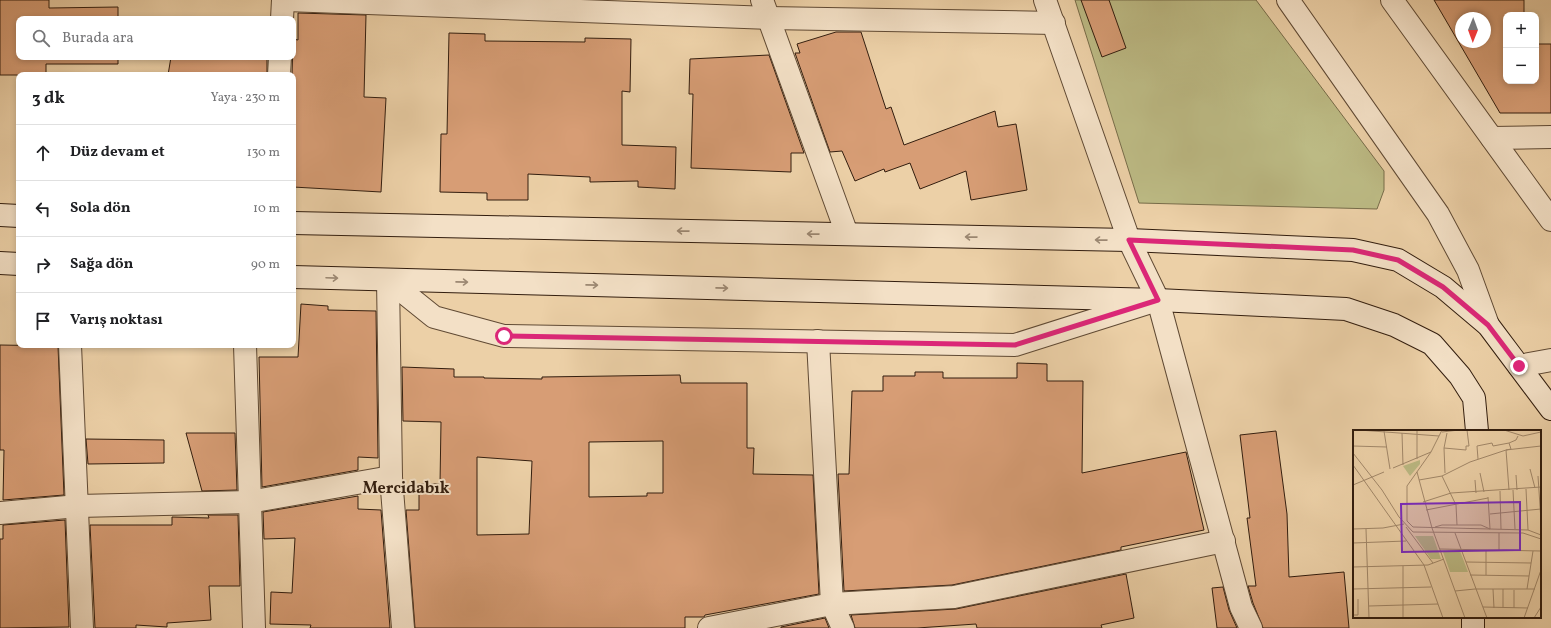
<!DOCTYPE html>
<html lang="tr">
<head>
<meta charset="utf-8">
<style>
	body { margin:0; font-family:Vollkorn,serif; background:#f6f6f6; color:#202124 }
	.controls { position:absolute; right:12px; top:12px; display:grid; overflow:hidden; border-radius:8px; box-shadow:0 2px 6px #0003 }
	.controls button { width:36px; height:36px; display:grid; place-items:center; padding:0; border:0; border-bottom:1px solid #e0e0e0; background:#fff; color:#202124; font:20px sans-serif }
	.compass { position:absolute; left:1455px; top:12px; width:36px; height:36px; border-radius:50%; background:#fff; box-shadow:0 2px 6px #0003; rotate:181deg }
	.stop { position:absolute; width:12px; height:12px; margin:-9px; border:3px solid #db2777; border-radius:50%; background:#fff }
	.stop.end { background:#db2777; border-color:#fff; box-shadow:0 1px 4px #0008 }
	.list { margin:0; padding:0; list-style:none }
	h2 { display:flex; justify-content:space-between; align-items:center; height:52px; margin:0; padding:0 16px; font-size:17px }
	h2 small { font-size:13px; font-weight:400; color:#757577 }
	.list li { display:grid; grid-template-columns:26px 1fr auto; gap:12px; align-items:center; box-sizing:border-box; height:56px; padding:0 16px; border-top:1px solid #e0e0e0 }
	.list b { display:block; font-size:15px; white-space:nowrap }
	.list em { font-size:13px; font-style:normal; color:#757577 }
	.icon { flex:none; width:22px; height:22px; fill:none; stroke:currentColor; stroke-width:2; stroke-linecap:round; stroke-linejoin:round }
	.map { position:relative; flex:none; width:1551px; height:628px; overflow:hidden }
	.search { position:absolute; background:#fff; box-shadow:0 2px 6px #0003; left:16px; top:16px; width:280px; height:44px; display:flex; align-items:center; gap:10px; box-sizing:border-box; padding:0 14px; border-radius:8px; color:#757577; font-size:15px }
	.panel { position:absolute; background:#fff; box-shadow:0 2px 6px #0003; left:16px; top:72px; width:280px; height:276px; border-radius:8px }
	.map>svg:first-child { display:block }
	.green { fill:#bcba84; stroke:#776c49 }
	.building { fill:#d79d75; stroke:#321d0e; fill-rule:evenodd }
	.lines { fill:none; stroke-linecap:round; stroke-linejoin:round }
	.minor-casing { stroke:#604a34; stroke-width:24 }
	.tertiary-casing { stroke:#604a34; stroke-width:24 }
	.secondary-casing { stroke:#321d0e; stroke-width:24 }
	.minor { stroke:#f3e0c6; stroke-width:22 }
	.tertiary { stroke:#f3e0c6; stroke-width:22 }
	.secondary { stroke:#f3e0c6; stroke-width:22 }
	.oneway { stroke:#9c8873 }
	.route { stroke:#db2777; stroke-width:5 }
	.labels { text-anchor:middle; stroke-width:4; stroke-linejoin:round; paint-order:stroke }
	.district-label { font-size:16px; font-weight:bold; fill:#321d0e; stroke:#f3e0c6 }
	.inset-road { fill:none; stroke:#a2886a; stroke-width:1 }
	.view { fill:#7b2cbf; fill-opacity:0.15; stroke:#7b2cbf; stroke-width:2 }
	.inset-edge { fill:none; stroke:#321d0e; stroke-width:2 }
</style>
</head>
<body>
<div class="map">
<svg width="1551" height="628" viewBox="0 0 1551 628">
	<rect width="100%" height="100%" fill="#ecd0a7"/>
	<filter id="stains"><feTurbulence type="fractalNoise" baseFrequency=".005" numOctaves="4"/><feColorMatrix values="0 0 0 0 .2 0 0 0 0 .09 0 0 0 0 .02 0 0 0 .5 -.17"/></filter>
	<radialGradient id="worn" r=".72"><stop offset=".6" stop-color="#630" stop-opacity="0"/><stop offset="1" stop-color="#630" stop-opacity=".3"/></radialGradient>
	<path class="green" d="M 1075,0 L 1256,0 L 1384,171 L 1384,190 L 1377,209 L 1139,203 Z"/>
	<g class="building">
		<path d="M 0,0 L 49,0 L 49,8 L 118,7 L 118,19 L 19,19 L 19,57 L 118,57 L 118,64 L 46,64 L 46,75 L 0,75 Z"/>
		<path d="M 1081,0 L 1109,0 L 1126,48 L 1102,57 Z"/>
		<path d="M 1434,0 L 1524,0 L 1524,15 L 1506,15 L 1506,81 L 1536,81 L 1536,44 L 1551,44 L 1551,113 L 1500,113 ZM 1461,18 L 1485,18 L 1485,42 L 1461,42 Z"/>
		<path d="M 298,13 L 366,15 L 364,97 L 386,98 L 381,192 L 293,187 L 293,75 L 292,75 L 293,39 L 298,40 Z"/>
		<path d="M 836,32 L 861,32 L 886,109 L 891,107 L 904,145 L 995,111 L 998,127 L 1016,124 L 1027,190 L 971,200 L 966,171 L 920,189 L 910,163 L 885,172 L 884,169 L 855,181 L 842,151 L 830,152 L 795,53 L 800,53 L 797,44 Z"/>
		<path d="M 449,33 L 485,34 L 485,41 L 585,42 L 585,38 L 631,39 L 630,92 L 622,91 L 622,145 L 676,147 L 675,189 L 638,187 L 638,181 L 590,182 L 590,177 L 528,174 L 528,200 L 487,200 L 487,193 L 440,192 L 441,134 L 447,134 Z"/>
		<path d="M 769,55 L 804,153 L 791,153 L 791,172 L 691,168 L 693,94 L 689,94 L 690,59 Z"/>
		<path d="M 171,57 L 267,57 L 267,75 L 168,75 Z"/>
		<path d="M 301,304 L 328,306 L 328,310 L 376,311 L 378,458 L 358,457 L 358,470 L 262,487 L 259,357 L 298,357 Z"/>
		<path d="M 0,345 L 58,346 L 64,495 L 3,500 L 4,450 L 0,450 Z"/>
		<path d="M 1017,363 L 1047,364 L 1047,381 L 1083,381 L 1082,473 L 1186,452 L 1204,530 L 1121,547 L 1121,550 L 952,585 L 844,591 L 838,474 L 849,474 L 852,391 L 883,391 L 883,376 L 915,376 L 915,372 L 943,372 L 943,378 L 1017,378 Z"/>
		<path d="M 402,367 L 454,369 L 454,377 L 484,377 L 484,378 L 542,379 L 542,377 L 680,375 L 681,383 L 747,383 L 747,448 L 754,448 L 753,474 L 813,475 L 819,594 L 705,615 L 704,617 L 685,617 L 685,628 L 415,628 L 406,510 L 419,510 L 419,484 L 440,484 L 441,422 L 403,421 ZM 663,441 L 663,493 L 647,493 L 647,496 L 589,497 L 589,442 ZM 477,457 L 532,461 L 529,534 L 477,535 Z"/>
		<path d="M 1276,431 L 1287,514 L 1289,577 L 1344,572 L 1349,628 L 1263,628 L 1253,603 L 1248,586 L 1256,586 L 1247,518 L 1250,518 L 1240,435 Z"/>
		<path d="M 186,433 L 235,433 L 237,490 L 202,491 Z"/>
		<path d="M 86,439 L 164,440 L 164,463 L 88,464 Z"/>
		<path d="M 358,496 L 358,509 L 381,510 L 390,628 L 310,628 L 311,625 L 270,624 L 271,592 L 292,593 L 295,538 L 264,539 L 263,512 Z"/>
		<path d="M 208,515 L 238,515 L 240,586 L 209,586 L 211,620 L 167,623 L 167,627 L 136,625 L 136,628 L 95,628 L 90,525 L 172,525 L 172,517 L 209,518 Z"/>
		<path d="M 65,520 L 69,627 L 0,628 L 0,539 L 3,539 L 3,525 Z"/>
		<path d="M 1126,574 L 1134,618 L 1101,625 L 1102,628 L 977,628 L 976,624 L 917,628 L 855,628 L 851,615 L 956,609 Z"/>
		<path d="M 1223,587 L 1229,610 L 1237,628 L 1217,628 L 1212,588 Z"/>
		<path d="M 825,618 L 829,628 L 781,628 L 781,627 Z"/>
	</g>
	<g class="lines">
		<g class="minor-casing">
			<g id="minor">
				<path d="M 286,0 L 768,18 L 1054,23"/>
				<path d="M 762,0 L 847,234"/>
				<path d="M 1288,0 L 1438,214 L 1468,270 L 1488,325"/>
				<path d="M 1392,0 L 1551,220"/>
				<path d="M 282,19 L 283,0"/>
				<path d="M 279,75 L 280,57"/>
				<path d="M 1492,138 L 1551,137"/>
				<path d="M 388,280 L 434,317 L 504,336 L 1015,345 L 1154,301"/>
				<path d="M 388,280 L 391,477 L 403,628"/>
				<path d="M 818,341 L 832,604 L 843,628"/>
				<path d="M 70,345 L 82,628"/>
				<path d="M 245,345 L 254,628"/>
				<path d="M 1519,366 L 1551,360"/>
				<path d="M 0,513 L 78,506 L 249,502 L 391,477"/>
				<path d="M 709,628 L 832,604 L 954,597 L 1224,541"/>
			</g>
		</g>
		<g class="tertiary-casing">
			<path id="tertiary" d="M 1045,0 L 1129,240 L 1158,300 L 1241,607 L 1251,628"/>
		</g>
		<g class="secondary-casing">
			<g id="secondary">
				<path d="M 0,215 L 19,216"/>
				<path d="M 293,223 L 1129,240 L 1353,250 L 1398,260 L 1443,287 L 1488,325 L 1551,409"/>
				<path d="M 0,263 L 19,264"/>
				<path d="M 293,277 L 1158,300 L 1346,309 L 1394,325 L 1432,344 L 1460,376 L 1474,398 L 1477,431"/>
				<path d="M 1473,617 L 1473,628"/>
			</g>
		</g>
		<use href="#minor" class="minor"/>
		<use href="#tertiary" class="tertiary"/>
		<use href="#secondary" class="secondary"/>
	</g>
	<defs><path id="oneway-shaft" d="M-6 0H5M1.5-3L5.5 0L1.5 3" fill="none" stroke-width="1.6" stroke-linecap="round" stroke-linejoin="round"/></defs>
	<g class="oneway">
		<use href="#oneway-shaft" transform="translate(683 231) rotate(-179)"/>
		<use href="#oneway-shaft" transform="translate(813 234) rotate(-179)"/>
		<use href="#oneway-shaft" transform="translate(971 237) rotate(-179)"/>
		<use href="#oneway-shaft" transform="translate(1101 240) rotate(-179)"/>
		<use href="#oneway-shaft" transform="translate(332 278) rotate(2)"/>
		<use href="#oneway-shaft" transform="translate(462 282) rotate(1)"/>
		<use href="#oneway-shaft" transform="translate(592 285) rotate(1)"/>
		<use href="#oneway-shaft" transform="translate(722 288) rotate(1)"/>
	</g>
	<g class="lines">
		<path class="route" d="M 504,336 L 1015,345 L 1158,300 L 1129,240 L 1353,250 L 1398,260 L 1443,287 L 1488,325 L 1519,366"/>
	</g>
	<g class="labels">
		<g class="district-label">
			<text x="406" y="493">Mercidabık</text>
		</g>
	</g>
	<g transform="translate(1353 430)">
		<rect width="188" height="188" fill="#ecd0a7"/>
		<path d="M 67,30 L 67,34 L 57,46 L 50,36 ZM 62,106 L 80,106 L 88,129 L 78,129 ZM 107,121 L 115,142 L 97,142 L 90,122 Z" fill="#bcba84"/>
		<path class="inset-road" d="M 6,0 L 86,6M 64,0 L 64,29M 151,0 L 170,6 L 188,2M 31,1 L 37,39M 89,2 L 106,0M 49,3 L 50,35M 156,13 L 158,19 L 153,20 L 156,60M 0,16 L 34,17M 91,18 L 113,20 L 113,16 L 116,16 L 114,0M 0,23 L 29,60M 125,29 L 124,16 L 139,13 L 140,16 L 156,13 L 163,10 L 165,6M 0,35 L 71,135 L 90,188M 40,38 L 78,22 L 89,0M 177,39 L 182,58M 64,42 L 79,98 L 112,188M 92,43 L 91,18 L 94,3M 127,43 L 131,62M 163,45 L 164,60M 89,46 L 103,75 L 104,95M 185,46 L 188,91M 66,50 L 89,46 L 117,32 L 153,20 L 188,16M 122,50 L 123,63M 0,55 L 31,42M 54,56 L 78,22M 54,56 L 54,91 L 60,97 L 175,100 L 188,105M 173,59 L 175,100M 29,60 L 46,87 L 60,102 L 170,103 L 188,109M 160,60 L 162,99M 147,61 L 148,99M 135,67 L 137,99M 70,72 L 98,63 L 188,57M 73,80 L 135,68M 137,84 L 188,79M 53,97 L 80,133M 82,97 L 89,95 L 128,95 L 137,99M 0,99 L 30,98 L 51,94M 13,99 L 16,188M 102,103 L 134,188M 0,113 L 53,111M 87,119 L 188,121M 146,120 L 146,103M 113,132 L 178,133M 50,136 L 50,188M 0,137 L 75,135 L 91,129M 117,145 L 176,146M 133,145 L 133,120M 0,159 L 78,157M 140,159 L 141,178M 174,159 L 180,121M 161,160 L 161,178M 102,161 L 122,159 L 182,159M 16,176 L 85,174M 130,177 L 175,178M 150,178 L 150,159M 0,185 L 5,185 L 5,169M 171,188 L 188,140M 181,188 L 188,177"/>
		<path class="view" d="M 167,72 L 167,120 L 49,122 L 48,74 Z"/>
		<rect width="188" height="188" class="inset-edge"/>
	</g>
	<rect width="100%" height="100%" filter="url(#stains)"/>
	<rect width="100%" height="100%" fill="url(#worn)"/>
</svg>
<div class="controls">
<button>+</button>
<button>−</button>
</div>
<svg class="compass" viewBox="-18 -18 36 36"><path d="M0-13l5 13h-10z" fill="#e53935"/><path d="M0 13l5-13h-10z" fill="#757577"/></svg>
<div class="stop" style="left:504px;top:336px"></div>
<div class="stop end" style="left:1519px;top:366px"></div>
<div class="search"><svg class="icon" aria-label="search" viewBox="0 0 24 24"><circle cx="10" cy="10" r="6"/><path d="M15 15l6 6"/></svg>Burada ara</div>
<section class="panel">
<h2>3 dk<small>Yaya · 230 m</small></h2>
<ul class="list">
<li><svg class="icon" aria-label="ahead" viewBox="0 0 24 24"><path d="M12 20V5M6 11l6-6 6 6"/></svg><div><b>Düz devam et</b></div><em>130 m</em></li>
<li><svg class="icon" aria-label="left" viewBox="0 0 24 24"><path d="M17 20v-9H6M10 6l-5 5 5 5"/></svg><div><b>Sola dön</b></div><em>10 m</em></li>
<li><svg class="icon" aria-label="right" viewBox="0 0 24 24"><path d="M7 20v-9h11M14 6l5 5-5 5"/></svg><div><b>Sağa dön</b></div><em>90 m</em></li>
<li><svg class="icon" aria-label="arrive" viewBox="0 0 24 24"><path d="M6 21V4h12l-3 4 3 4H6"/></svg><div><b>Varış noktası</b></div></li>
</ul>
</section>
</div>
</body>
</html>
